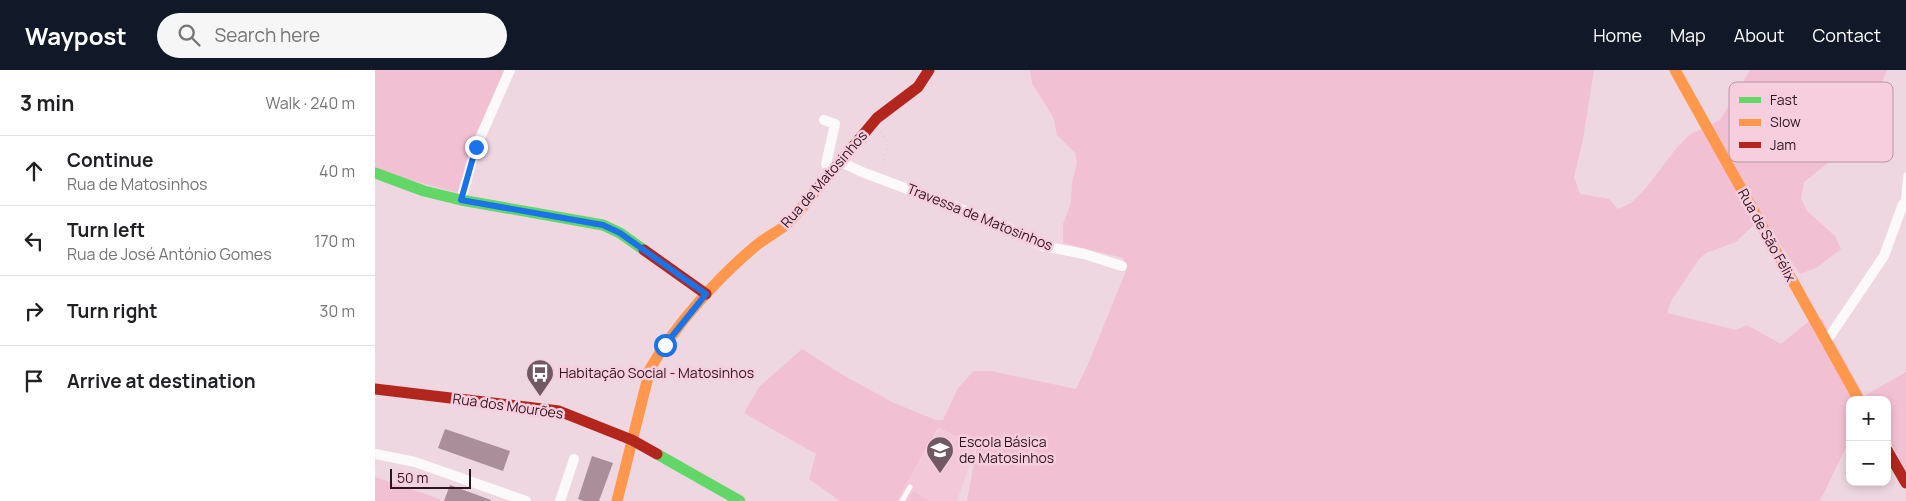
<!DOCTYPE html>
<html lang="en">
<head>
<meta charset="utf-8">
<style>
	body { margin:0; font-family:Manrope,sans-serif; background:#f6f6f6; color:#202124 }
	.controls { position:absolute; right:15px; bottom:15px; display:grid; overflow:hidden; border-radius:10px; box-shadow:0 2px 8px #0003 }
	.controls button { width:45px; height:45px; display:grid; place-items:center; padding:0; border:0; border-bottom:1px solid #e0e0e0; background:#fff; color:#202124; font:25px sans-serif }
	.scale { position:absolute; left:15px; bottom:12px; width:81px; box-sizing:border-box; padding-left:5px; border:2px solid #2d151f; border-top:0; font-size:14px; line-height:18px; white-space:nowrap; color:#2d151f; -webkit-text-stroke:4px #f7cedd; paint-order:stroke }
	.stop { position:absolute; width:15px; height:15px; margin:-11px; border:4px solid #1a73e8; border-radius:50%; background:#fff }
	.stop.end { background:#1a73e8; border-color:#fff; box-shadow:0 1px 5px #0008 }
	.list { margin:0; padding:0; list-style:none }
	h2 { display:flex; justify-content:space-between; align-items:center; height:65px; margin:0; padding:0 20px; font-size:21px }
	h2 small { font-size:16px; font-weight:400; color:#757577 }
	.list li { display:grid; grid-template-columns:32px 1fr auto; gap:15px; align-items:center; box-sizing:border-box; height:70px; padding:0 20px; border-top:1px solid #e0e0e0 }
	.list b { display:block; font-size:19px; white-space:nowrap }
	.list p { margin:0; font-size:16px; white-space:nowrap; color:#757577 }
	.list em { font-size:16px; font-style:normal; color:#757577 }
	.icon { flex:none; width:28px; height:28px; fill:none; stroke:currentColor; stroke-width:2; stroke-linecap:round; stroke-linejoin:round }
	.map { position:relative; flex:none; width:1531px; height:431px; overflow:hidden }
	header { display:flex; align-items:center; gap:30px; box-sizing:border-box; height:70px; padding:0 25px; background:#111827; color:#fff }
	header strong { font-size:24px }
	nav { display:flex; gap:28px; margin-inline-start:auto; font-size:18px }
	.search { width:350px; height:45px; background:#f6f6f6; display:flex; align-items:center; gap:12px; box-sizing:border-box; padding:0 18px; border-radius:28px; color:#757577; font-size:19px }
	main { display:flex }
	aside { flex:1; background:#fff }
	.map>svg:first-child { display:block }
	.built { fill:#f3c8d8 }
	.green { fill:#f2c0d3 }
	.building { fill:#aa8e9a }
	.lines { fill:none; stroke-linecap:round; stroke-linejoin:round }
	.path { stroke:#dad2d5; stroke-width:2; stroke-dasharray:1 4; stroke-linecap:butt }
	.lane { stroke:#fcf9fa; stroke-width:5 }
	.street { stroke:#fcf9fa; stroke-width:10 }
	.fast { stroke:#63d668; stroke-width:11 }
	.slow { stroke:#ff974d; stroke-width:11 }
	.jam { stroke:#b3261e; stroke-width:11 }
	.route { stroke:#1a73e8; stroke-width:6 }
	.labels { text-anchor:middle; stroke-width:5; stroke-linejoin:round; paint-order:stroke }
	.street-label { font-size:14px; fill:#2d151f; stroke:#f7cedd }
	.poi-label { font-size:14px; fill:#2d151f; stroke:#f7cedd; text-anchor:start }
	.key { fill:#f7cedd; stroke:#ba96a4; stroke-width:1 }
	.key-label { font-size:14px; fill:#2d151f }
</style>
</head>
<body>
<header>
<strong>Waypost</strong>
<div class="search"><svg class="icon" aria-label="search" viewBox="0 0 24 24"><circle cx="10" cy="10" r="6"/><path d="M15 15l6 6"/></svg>Search here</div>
<nav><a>Home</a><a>Map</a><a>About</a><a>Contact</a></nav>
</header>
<main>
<aside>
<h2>3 min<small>Walk · 240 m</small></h2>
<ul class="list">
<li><svg class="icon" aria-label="ahead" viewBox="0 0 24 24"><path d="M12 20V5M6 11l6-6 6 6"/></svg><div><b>Continue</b><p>Rua de Matosinhos</p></div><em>40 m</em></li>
<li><svg class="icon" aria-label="left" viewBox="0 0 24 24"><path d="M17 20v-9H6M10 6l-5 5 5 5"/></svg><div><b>Turn left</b><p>Rua de José António Gomes</p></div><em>170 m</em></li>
<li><svg class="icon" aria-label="right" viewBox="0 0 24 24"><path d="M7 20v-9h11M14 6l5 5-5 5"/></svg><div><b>Turn right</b></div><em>30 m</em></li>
<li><svg class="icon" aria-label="arrive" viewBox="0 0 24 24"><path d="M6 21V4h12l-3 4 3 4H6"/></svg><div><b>Arrive at destination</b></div></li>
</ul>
</aside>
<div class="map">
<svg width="1531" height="431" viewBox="0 0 1531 431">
	<rect width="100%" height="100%" fill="#eed7e0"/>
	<path class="built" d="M 564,359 L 601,376 L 582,431 L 522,431 Z"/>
	<g class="green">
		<path d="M 0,0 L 129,0 L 112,41 L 87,124 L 21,106 L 0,98 Z"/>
		<path d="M 655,0 L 1219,0 L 1208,69 L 1199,107 L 1205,124 L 1234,129 L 1243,139 L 1256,133 L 1271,118 L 1300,80 L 1314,65 L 1345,50 L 1375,0 L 1512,0 L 1495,42 L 1464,87 L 1453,93 L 1429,112 L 1426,128 L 1432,141 L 1460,166 L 1466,179 L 1441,198 L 1425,204 L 1387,147 L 1361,172 L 1331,183 L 1324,189 L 1296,231 L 1292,243 L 1361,260 L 1372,255 L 1406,274 L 1433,252 L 1447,249 L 1489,326 L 1531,302 L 1531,401 L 1512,367 L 1512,330 L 1492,330 L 1489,326 L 1487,330 L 1475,330 L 1475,369 L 1445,431 L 592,431 L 602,376 L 563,358 L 522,431 L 465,431 L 434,409 L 441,384 L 369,343 L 384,317 L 427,279 L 466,304 L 519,333 L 561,350 L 568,350 L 583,318 L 599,301 L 616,301 L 701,319 L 714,292 L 751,201 L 748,188 L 688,173 L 688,154 L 696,133 L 697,113 L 702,92 L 700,83 L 682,65 L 678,47 L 657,13 Z"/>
		<path d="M 0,407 L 65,429 L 65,431 L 0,431 Z"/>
		<path d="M 538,421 L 554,431 L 533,431 Z"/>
	</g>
	<g class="building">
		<path d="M 70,359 L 135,381 L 128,401 L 63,378 Z"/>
		<path d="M 217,386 L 238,393 L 224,431 L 209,431 L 203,429 Z"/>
		<path d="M 75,415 L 116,430 L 116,431 L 69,431 Z"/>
	</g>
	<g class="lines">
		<path class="path" d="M 505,62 L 513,73 L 507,99"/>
		<g class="lane">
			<path d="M 1528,134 L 1531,105"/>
			<path d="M 527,431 L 535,417"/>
		</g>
		<g class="street">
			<path d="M 449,50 L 460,54 L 451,94"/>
			<path d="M 466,92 L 487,102 L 591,141 L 635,159 L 668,176 L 709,184 L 747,196"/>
			<path d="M 86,130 L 101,77 L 135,0"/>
			<path d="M 1451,272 L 1509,186 L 1528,134"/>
			<path d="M 0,384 L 40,392 L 151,431"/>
			<path d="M 185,431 L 199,389"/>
		</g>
		<g class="fast">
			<path d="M 0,103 L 49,121 L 86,130 L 228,155 L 245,163 L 269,180"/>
			<path d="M 282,384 L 365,431"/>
		</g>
		<g class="slow">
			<path d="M 1300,0 L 1484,330"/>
			<path d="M 242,431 L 275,299 C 300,255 344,206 383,174 C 392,167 402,162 411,155 C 423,144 433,129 444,117"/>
		</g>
		<g class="jam">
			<path d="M 444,117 L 502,48 L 543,17 L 554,0"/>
			<path d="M 269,180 L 331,224"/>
			<path d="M 0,319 L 184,341 L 257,370 L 282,384"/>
			<path d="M 1512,380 L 1531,413"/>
		</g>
	</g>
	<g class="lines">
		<path class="route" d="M 101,77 L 86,130 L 228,155 L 245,163 L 331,224 L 290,275"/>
	</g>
	<defs>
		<g id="bus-pin" transform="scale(1.4375)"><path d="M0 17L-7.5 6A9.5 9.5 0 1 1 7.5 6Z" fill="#715963" stroke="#f7cedd"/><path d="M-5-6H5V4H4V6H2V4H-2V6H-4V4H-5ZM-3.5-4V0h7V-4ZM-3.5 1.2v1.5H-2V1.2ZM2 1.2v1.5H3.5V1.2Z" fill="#fff"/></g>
		<g id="school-pin" transform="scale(1.4375)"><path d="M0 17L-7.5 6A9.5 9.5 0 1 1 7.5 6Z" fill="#715963" stroke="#f7cedd"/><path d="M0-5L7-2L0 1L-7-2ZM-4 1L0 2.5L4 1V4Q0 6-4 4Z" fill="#fff"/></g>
	</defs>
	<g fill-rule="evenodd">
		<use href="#bus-pin" x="165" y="303"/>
		<use href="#school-pin" x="565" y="380"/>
	</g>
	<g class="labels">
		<g class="street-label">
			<text transform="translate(449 109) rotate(-49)" y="5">Rua de Matosinhos</text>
			<text transform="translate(605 147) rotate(22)" y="5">Travessa de Matosinhos</text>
			<text transform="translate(1392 165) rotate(61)" y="5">Rua de São Félix</text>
			<text transform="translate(133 336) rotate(8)" y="5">Rua dos Mourões</text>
		</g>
		<g class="poi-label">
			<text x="184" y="308">Habitação Social - Matosinhos</text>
			<text x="584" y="377">Escola Básica<tspan x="584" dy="16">de Matosinhos</tspan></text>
		</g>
	</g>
	<rect x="1354" y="12" width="164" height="80" rx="8" class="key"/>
	<rect x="1364" y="27" width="22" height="6" fill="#63d668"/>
	<rect x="1364" y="49" width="22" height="7" fill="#ff974d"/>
	<rect x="1364" y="72" width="22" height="6" fill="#b3261e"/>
	<g class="key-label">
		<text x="1395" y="35">Fast</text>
		<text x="1395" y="57">Slow</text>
		<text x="1395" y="80">Jam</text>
	</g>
</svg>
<div class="controls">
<button>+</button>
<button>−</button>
</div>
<div class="scale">50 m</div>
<div class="stop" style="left:290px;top:275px"></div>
<div class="stop end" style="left:101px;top:77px"></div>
</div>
</main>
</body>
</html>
